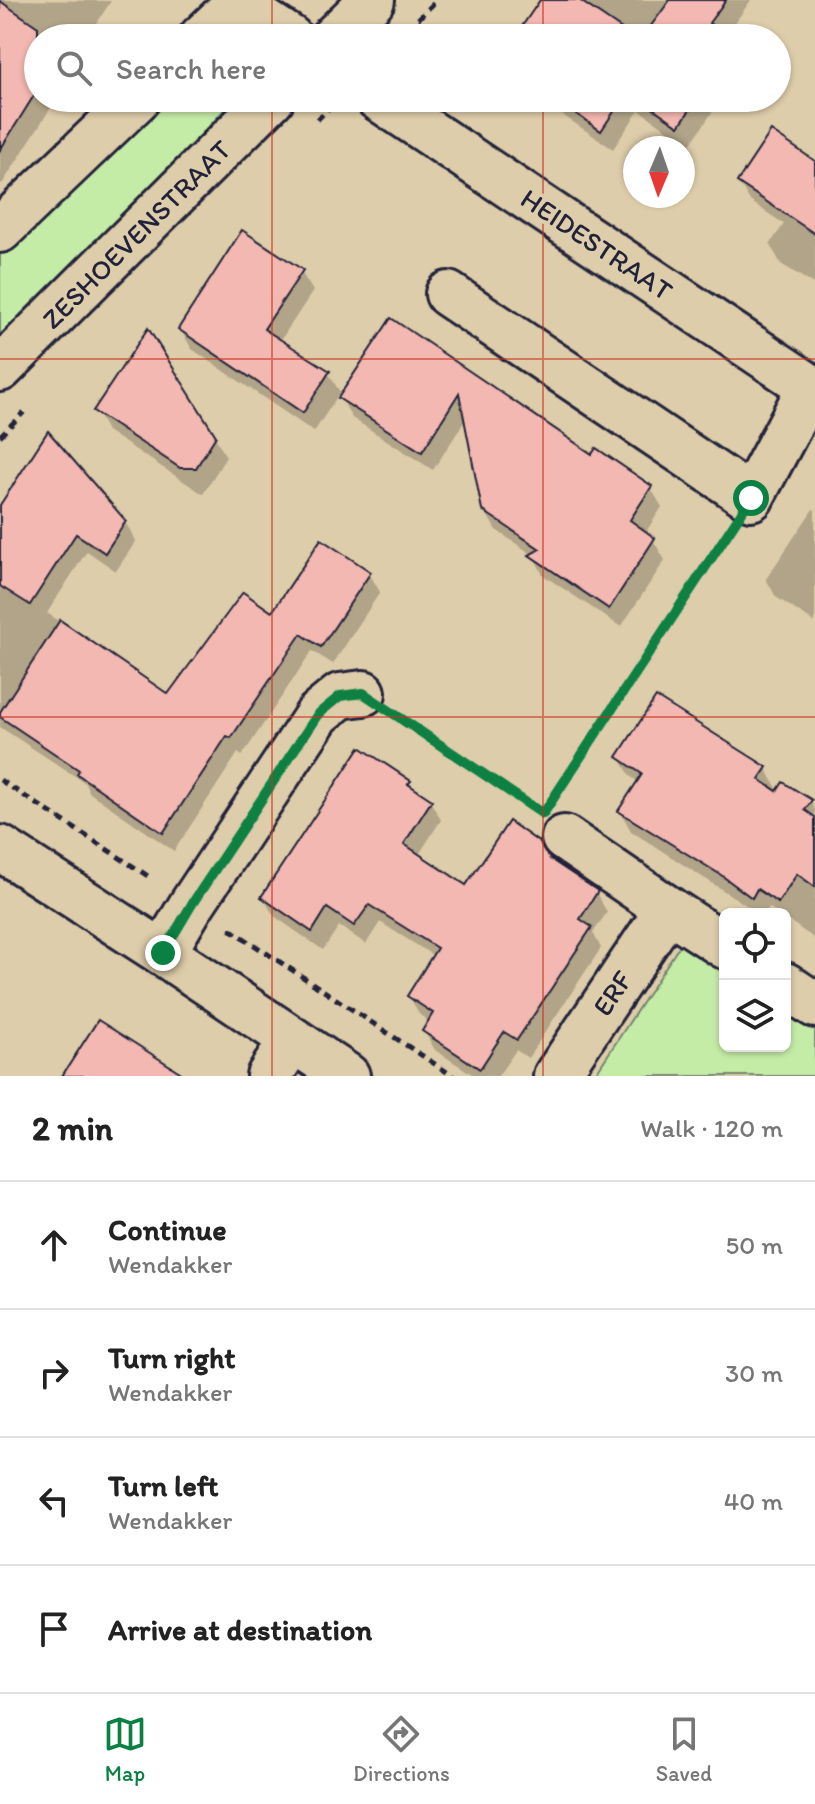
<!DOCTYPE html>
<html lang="en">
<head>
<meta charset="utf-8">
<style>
	body { margin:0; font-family:Itim,sans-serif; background:#f2f2f2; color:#222 }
	.controls { position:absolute; right:24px; bottom:24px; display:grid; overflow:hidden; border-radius:12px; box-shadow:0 2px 6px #0004 }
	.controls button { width:72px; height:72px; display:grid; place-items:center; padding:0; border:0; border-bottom:2px solid #e0e0e0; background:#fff; color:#222; font:40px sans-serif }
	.compass { position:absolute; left:623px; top:136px; width:72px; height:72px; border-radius:50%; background:#fff; box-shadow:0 2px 6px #0004; rotate:182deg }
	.stop { position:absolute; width:24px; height:24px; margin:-18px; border:6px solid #0b8043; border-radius:50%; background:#fff }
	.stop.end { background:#0b8043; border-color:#fff; box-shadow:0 2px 8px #0008 }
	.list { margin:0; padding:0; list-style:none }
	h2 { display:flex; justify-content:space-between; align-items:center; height:104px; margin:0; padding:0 32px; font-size:34px }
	h2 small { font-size:26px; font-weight:400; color:#767676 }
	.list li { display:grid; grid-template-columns:52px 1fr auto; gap:24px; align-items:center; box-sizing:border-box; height:128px; padding:0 32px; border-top:2px solid #e0e0e0 }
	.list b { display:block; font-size:30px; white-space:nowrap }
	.list p { margin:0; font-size:26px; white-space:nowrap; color:#767676 }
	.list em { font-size:26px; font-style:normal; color:#767676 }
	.icon { flex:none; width:44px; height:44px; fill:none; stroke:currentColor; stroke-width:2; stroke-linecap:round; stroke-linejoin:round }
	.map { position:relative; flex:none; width:815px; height:1076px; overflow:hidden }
	.search { position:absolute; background:#fff; box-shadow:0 2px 6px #0004; left:24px; right:24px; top:24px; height:88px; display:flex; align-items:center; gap:20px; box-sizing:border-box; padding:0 28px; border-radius:44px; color:#767676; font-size:30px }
	.sheet { height:616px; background:#fff }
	nav { display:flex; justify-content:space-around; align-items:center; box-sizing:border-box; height:112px; border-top:2px solid #e0e0e0; background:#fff; font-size:22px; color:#767676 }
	nav a { display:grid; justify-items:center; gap:4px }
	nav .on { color:#0b8043 }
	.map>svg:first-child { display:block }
	.green { fill:#c5eca7; stroke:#748771; stroke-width:2 }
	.shadow { fill:#0003 }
	.building { fill:#f3b8b1; stroke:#22223b; stroke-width:2 }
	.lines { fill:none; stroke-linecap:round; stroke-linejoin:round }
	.street-casing { stroke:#22223b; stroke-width:50 }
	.secondary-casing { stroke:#22223b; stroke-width:50 }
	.path { stroke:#22223b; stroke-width:5; stroke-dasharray:8 6; stroke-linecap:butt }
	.street { stroke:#decdaa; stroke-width:44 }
	.secondary { stroke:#decdaa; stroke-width:44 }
	.route { stroke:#0b8043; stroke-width:10 }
	.grid { fill:none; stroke:#c8321e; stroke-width:2; stroke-opacity:0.55 }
	.labels { text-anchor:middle; stroke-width:8; stroke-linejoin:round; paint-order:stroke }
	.street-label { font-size:28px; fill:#22223b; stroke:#decdaa }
</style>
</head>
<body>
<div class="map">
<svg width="815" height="1076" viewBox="0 0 815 1076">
	<rect width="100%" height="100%" fill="#decdaa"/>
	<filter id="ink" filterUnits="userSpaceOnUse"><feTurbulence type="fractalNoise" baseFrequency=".0125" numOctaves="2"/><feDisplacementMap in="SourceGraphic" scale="16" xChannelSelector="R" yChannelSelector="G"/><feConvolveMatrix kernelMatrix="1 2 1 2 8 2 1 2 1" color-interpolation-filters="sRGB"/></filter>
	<g filter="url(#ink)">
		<g class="green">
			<path d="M 164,98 L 235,98 L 189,148 L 0,336 L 0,252 Z"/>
			<path d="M 682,942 L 725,961 L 725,1046 L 785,1046 L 785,1001 L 815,1021 L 815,1076 L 594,1076 Z"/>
		</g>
		<g class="shadow">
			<path d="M 0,0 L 111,1 L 87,38 L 38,38 L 38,98 L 57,98 L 2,184 L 0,183 Z"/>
			<path d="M 543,0 L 751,0 L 725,37 L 727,38 L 517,38 Z"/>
			<path d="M 537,98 L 722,98 L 690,145 L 639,110 L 613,149 Z"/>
			<path d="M 815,164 L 815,285 L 781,264 L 770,244 L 784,224 L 750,201 L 739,182 Z"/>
			<path d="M 301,272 L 313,291 L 280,341 L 328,373 L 340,392 L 314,432 L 192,349 L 180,329 Z"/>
			<path d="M 391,321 L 593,456 L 650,487 L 662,507 L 645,533 L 653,540 L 665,560 L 621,627 L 543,575 L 533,555 L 496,530 L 484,510 L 466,419 L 433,470 L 352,418 L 341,398 Z"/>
			<path d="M 96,411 L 215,437 L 226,457 L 203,494 L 107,431 Z"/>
			<path d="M 0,509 L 125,522 L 136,541 L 116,571 L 87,551 L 47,613 L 169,696 L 273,615 L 369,573 L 380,592 L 333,664 L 312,651 L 242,756 L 238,753 L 174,851 L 90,793 L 84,782 L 0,727 Z"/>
			<path d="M 813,509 L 815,510 L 815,623 L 776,597 L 766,579 Z"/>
			<path d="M 619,757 L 766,768 L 779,792 L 810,801 L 815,810 L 815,939 L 785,918 L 785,914 L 779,914 L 769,907 L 765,914 L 760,914 L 631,831 L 620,811 L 639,782 L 631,777 Z"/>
			<path d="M 409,782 L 414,790 L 430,801 L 441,820 L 418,856 L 467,888 L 548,860 L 596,893 L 607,912 L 593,933 L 601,948 L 528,1058 L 516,1050 L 498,1076 L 475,1076 L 435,1050 L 424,1031 L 430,1022 L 420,1015 L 409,996 L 434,956 L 380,922 L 366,944 L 339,926 L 323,950 L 274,916 L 263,897 Z"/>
		</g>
		<g class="building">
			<path d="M 540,0 L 579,0 L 635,38 L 514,38 Z"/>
			<path d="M 670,0 L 726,0 L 709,23 L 730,38 L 642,38 Z"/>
			<path d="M 0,1 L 38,27 L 38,89 L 0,150 Z"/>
			<path d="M 553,98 L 623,98 L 601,131 Z"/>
			<path d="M 638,98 L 698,98 L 679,126 Z"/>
			<path d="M 771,131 L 815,161 L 815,234 L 737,182 Z"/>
			<path d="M 242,230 L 303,270 L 264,329 L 330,371 L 303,413 L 178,329 Z"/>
			<path d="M 391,318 L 592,454 L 596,448 L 652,486 L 630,520 L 655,538 L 609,609 L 529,555 L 540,549 L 482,510 L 459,393 L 422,452 L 338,398 Z"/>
			<path d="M 148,328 L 216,436 L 196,468 L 180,468 L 93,411 Z"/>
			<path d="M 48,431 L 126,521 L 105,553 L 76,534 L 30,605 L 0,586 L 0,505 Z"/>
			<path d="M 321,539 L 371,572 L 321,647 L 301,634 L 231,738 L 227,736 L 163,833 L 77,774 L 79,770 L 0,717 L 0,712 L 60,620 L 168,694 L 243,592 L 272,612 Z"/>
			<path d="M 656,697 L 767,767 L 759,779 L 777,791 L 783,782 L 812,800 L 805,810 L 815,817 L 815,887 L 797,874 L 778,903 L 757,889 L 752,898 L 721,875 L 618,811 L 642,774 L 617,757 Z"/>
			<path d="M 360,747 L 411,781 L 408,784 L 432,800 L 404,844 L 466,885 L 509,821 L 540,843 L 550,859 L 598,891 L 580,919 L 592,927 L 541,1004 L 517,1040 L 504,1032 L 480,1069 L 422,1031 L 433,1013 L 407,996 L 437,948 L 369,905 L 354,926 L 327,908 L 312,932 L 261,897 Z"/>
			<path d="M 98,1020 L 186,1076 L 62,1076 Z"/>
		</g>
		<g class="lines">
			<g class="street-casing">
				<g id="street">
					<path d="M 232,0 L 290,38"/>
					<path d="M 201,38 L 241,0"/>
					<path d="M 378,98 L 815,390"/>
					<path d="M 0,230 L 138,98"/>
					<path d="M 448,294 L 751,498 L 810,387"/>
					<path d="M 564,838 L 668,909"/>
					<path d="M 0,848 L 163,953 L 347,1076"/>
					<path d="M 163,953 L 192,904 L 318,714 L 340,696 L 363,693"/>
					<path d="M 785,985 L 815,1005"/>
					<path d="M 269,1076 L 292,1040"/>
					<path d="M 556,1076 L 668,909 L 725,946"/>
				</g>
			</g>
			<g class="secondary-casing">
				<g id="secondary">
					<path d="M 333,38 L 372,0"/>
					<path d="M 0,369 L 272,98"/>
				</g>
			</g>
			<g class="path">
				<path d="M 418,19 L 437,0"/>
				<path d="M 317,120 L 333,104"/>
				<path d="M 0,436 L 24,412"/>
				<path d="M 401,721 L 530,805"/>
				<path d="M 0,780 L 151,878"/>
				<path d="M 558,791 L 726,536"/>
				<path d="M 230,929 L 453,1076"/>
			</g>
			<use href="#street" class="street"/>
			<use href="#secondary" class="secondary"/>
		</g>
	</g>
	<g class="lines" filter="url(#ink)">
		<path class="route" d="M 163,953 L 192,904 L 318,714 L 340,696 L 363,693 L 543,814 L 751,498"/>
	</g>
	<path class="grid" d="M 272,0 L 272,38M 543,0 L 543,38M 272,98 L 272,1076M 543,98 L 543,1076M 0,359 L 815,359M 0,717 L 815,717"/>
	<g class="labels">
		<g class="street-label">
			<text transform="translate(136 234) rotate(-45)" y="10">ZESHOEVENSTRAAT</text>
			<text transform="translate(597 244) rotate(34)" y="10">HEIDESTRAAT</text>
			<text transform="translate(612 993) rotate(-56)" y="10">ERF</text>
		</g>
	</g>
</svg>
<div class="controls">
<button><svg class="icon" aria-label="locate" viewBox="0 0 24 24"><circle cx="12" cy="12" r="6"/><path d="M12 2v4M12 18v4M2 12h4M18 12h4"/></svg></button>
<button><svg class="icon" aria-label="layers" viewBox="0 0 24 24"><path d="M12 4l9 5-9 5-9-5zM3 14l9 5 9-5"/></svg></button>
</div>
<svg class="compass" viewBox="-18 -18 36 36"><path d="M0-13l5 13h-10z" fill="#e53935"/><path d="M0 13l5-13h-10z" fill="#767676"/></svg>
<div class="stop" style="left:751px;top:498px"></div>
<div class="stop end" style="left:163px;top:953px"></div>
<div class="search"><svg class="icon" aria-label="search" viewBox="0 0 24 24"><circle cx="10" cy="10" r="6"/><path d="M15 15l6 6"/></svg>Search here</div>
</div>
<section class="sheet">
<h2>2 min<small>Walk · 120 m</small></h2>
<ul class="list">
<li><svg class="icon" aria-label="ahead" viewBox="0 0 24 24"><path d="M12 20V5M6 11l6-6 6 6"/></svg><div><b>Continue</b><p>Wendakker</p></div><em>50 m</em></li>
<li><svg class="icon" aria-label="right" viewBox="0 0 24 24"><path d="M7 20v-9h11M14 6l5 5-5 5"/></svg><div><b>Turn right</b><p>Wendakker</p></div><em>30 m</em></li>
<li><svg class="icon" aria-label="left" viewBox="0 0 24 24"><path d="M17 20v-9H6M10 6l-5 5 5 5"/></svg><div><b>Turn left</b><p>Wendakker</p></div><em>40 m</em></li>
<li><svg class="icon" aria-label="arrive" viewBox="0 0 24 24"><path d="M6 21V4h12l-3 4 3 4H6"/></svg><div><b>Arrive at destination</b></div></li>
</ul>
</section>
<nav>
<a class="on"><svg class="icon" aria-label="map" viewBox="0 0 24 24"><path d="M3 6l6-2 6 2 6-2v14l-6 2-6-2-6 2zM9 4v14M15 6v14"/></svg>Map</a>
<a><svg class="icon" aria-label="directions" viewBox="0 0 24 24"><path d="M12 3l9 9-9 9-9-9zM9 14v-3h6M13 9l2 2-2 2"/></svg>Directions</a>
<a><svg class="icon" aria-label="saved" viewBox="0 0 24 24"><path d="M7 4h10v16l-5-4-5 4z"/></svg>Saved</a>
</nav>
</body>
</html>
